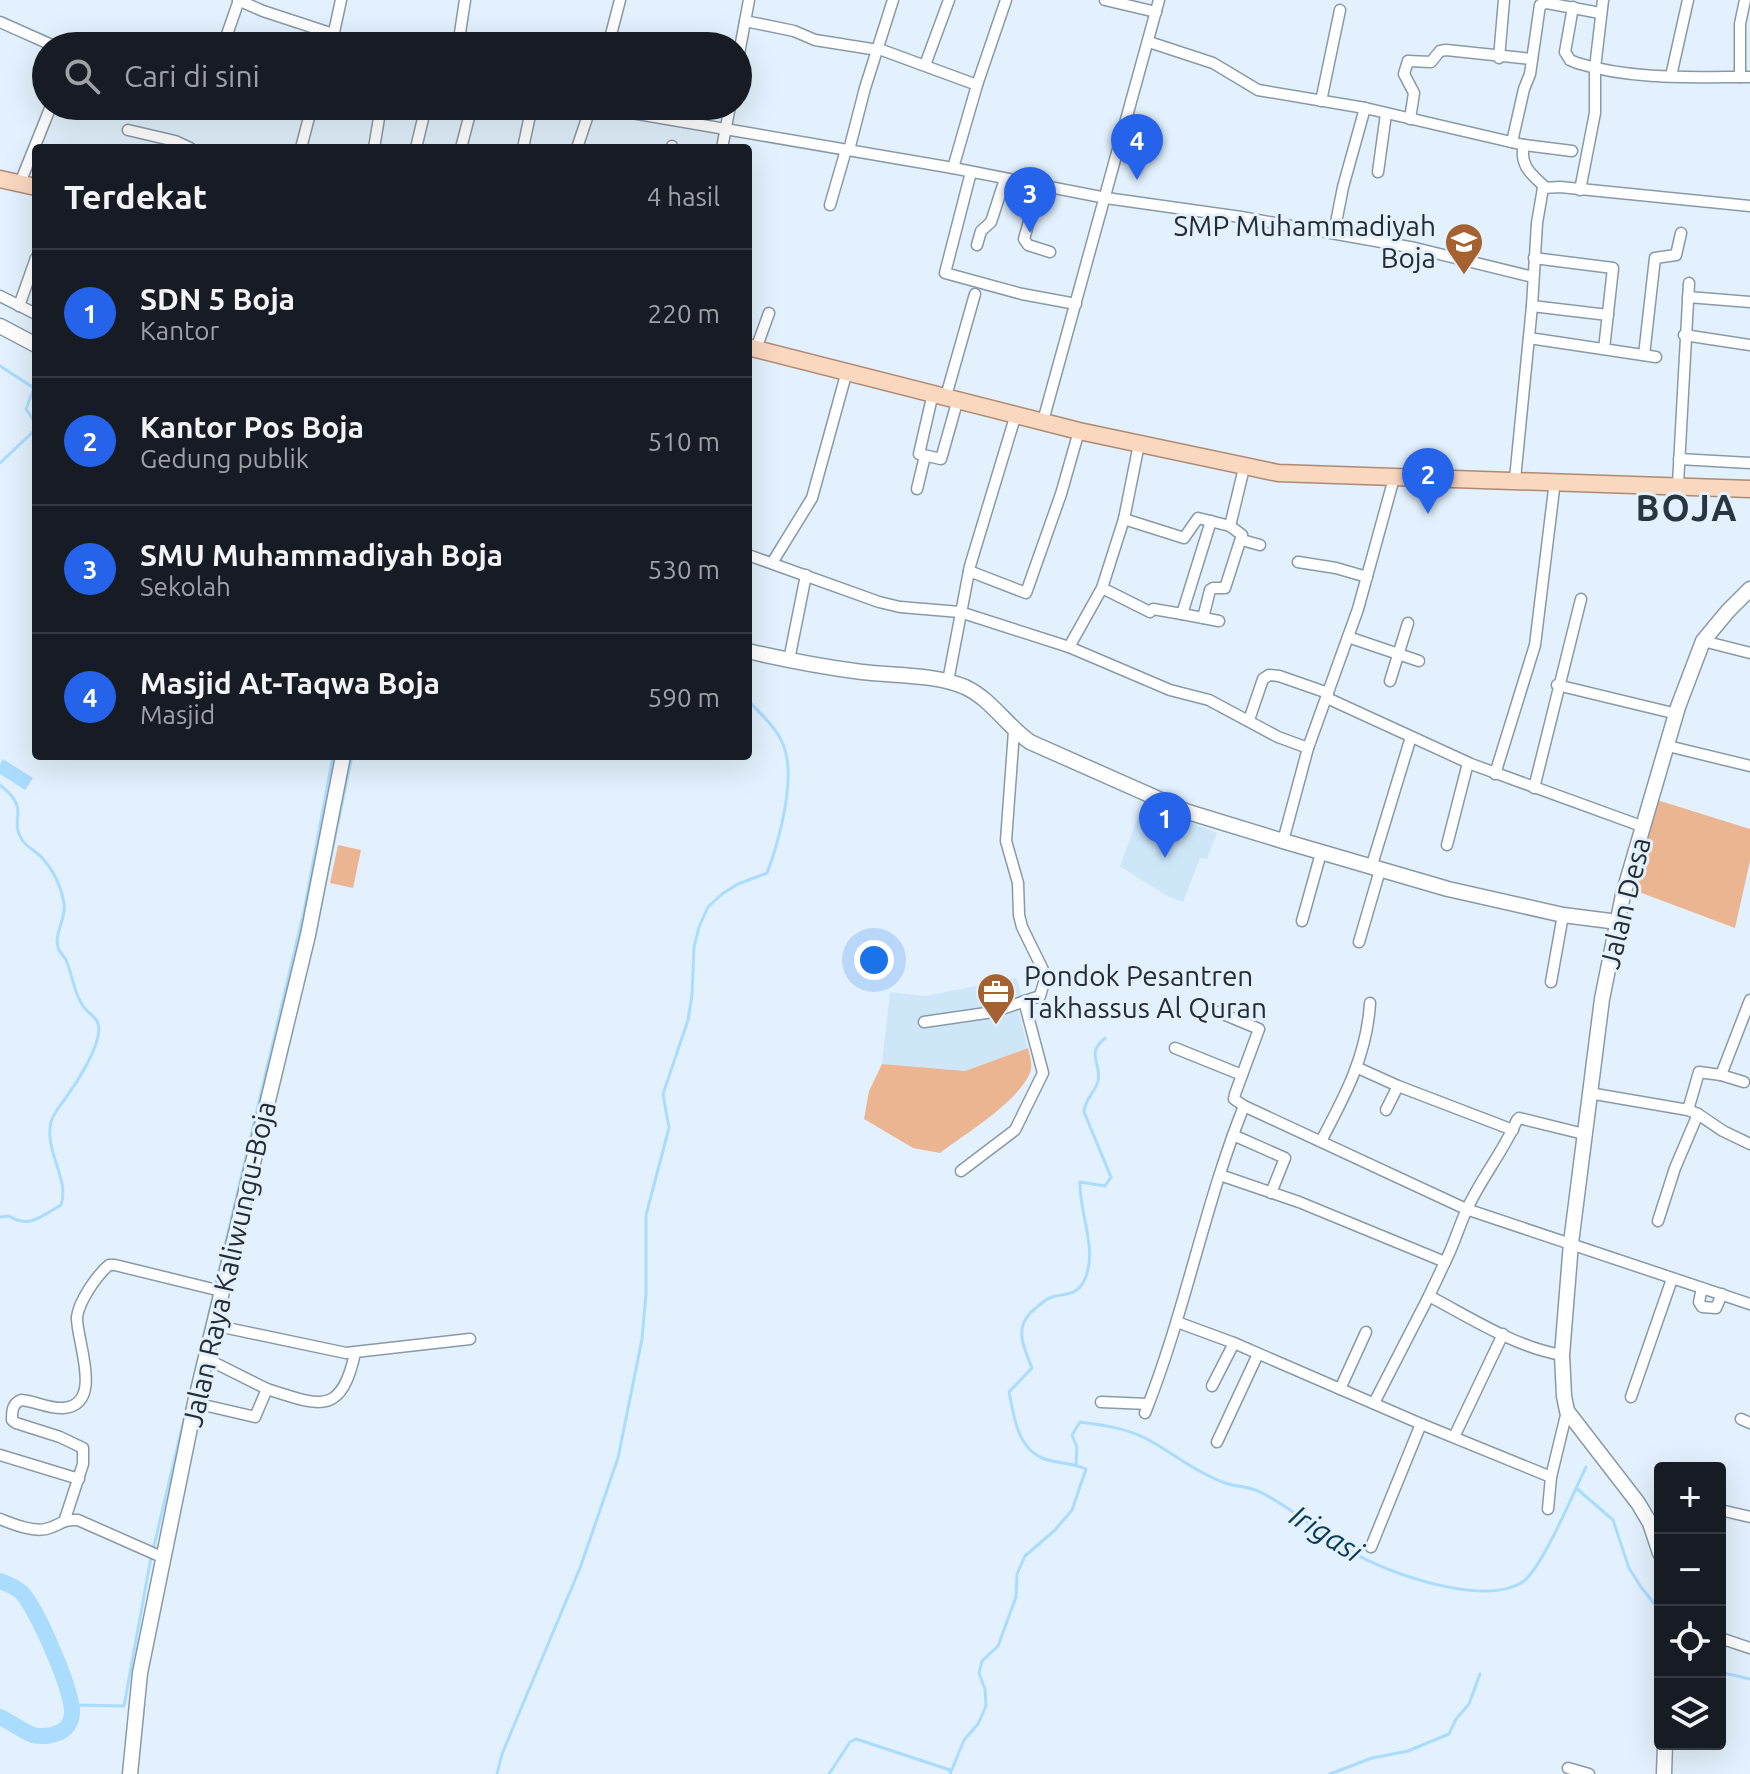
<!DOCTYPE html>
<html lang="id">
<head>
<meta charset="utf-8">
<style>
	body { margin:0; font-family:Ubuntu,sans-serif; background:#242831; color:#f1f3f6 }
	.controls { position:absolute; right:24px; bottom:24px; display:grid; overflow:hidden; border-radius:8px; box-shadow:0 8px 32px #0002 }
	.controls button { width:72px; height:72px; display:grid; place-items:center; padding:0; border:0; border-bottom:2px solid #363941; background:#171b24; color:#f1f3f6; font:40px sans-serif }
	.you { position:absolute; left:874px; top:960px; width:28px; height:28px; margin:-20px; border:6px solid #fff; border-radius:50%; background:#1a73e8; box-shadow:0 0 0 12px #1a73e833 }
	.badge { display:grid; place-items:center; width:52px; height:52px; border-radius:50%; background:#2563eb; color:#fff; font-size:26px; font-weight:700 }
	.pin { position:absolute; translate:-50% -66px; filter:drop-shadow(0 2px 4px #0008) }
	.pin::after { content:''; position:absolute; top:42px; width:28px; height:24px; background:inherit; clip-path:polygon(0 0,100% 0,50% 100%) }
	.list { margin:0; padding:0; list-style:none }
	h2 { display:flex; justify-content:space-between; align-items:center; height:104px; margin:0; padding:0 32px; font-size:34px }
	h2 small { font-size:26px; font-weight:400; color:#9ea1a6 }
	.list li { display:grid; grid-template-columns:52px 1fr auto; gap:24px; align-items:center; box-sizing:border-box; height:128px; padding:0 32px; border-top:2px solid #363941 }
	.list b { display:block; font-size:30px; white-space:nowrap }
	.list p { margin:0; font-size:26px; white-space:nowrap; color:#9ea1a6 }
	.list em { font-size:26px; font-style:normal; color:#9ea1a6 }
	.icon { flex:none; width:44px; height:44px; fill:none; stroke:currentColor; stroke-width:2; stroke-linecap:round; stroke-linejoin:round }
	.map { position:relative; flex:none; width:1750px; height:1774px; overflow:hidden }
	.search { position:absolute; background:#171b24; box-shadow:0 8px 32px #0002; left:32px; top:32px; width:720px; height:88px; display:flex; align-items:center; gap:20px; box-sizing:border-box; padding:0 28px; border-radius:44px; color:#9ea1a6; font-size:30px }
	.panel { position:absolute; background:#171b24; box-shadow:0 8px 32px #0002; left:32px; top:144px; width:720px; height:616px; border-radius:8px }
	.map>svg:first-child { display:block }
	.built { fill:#cde7f9 }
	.green { fill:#ecb591 }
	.water { fill:#aadcfe }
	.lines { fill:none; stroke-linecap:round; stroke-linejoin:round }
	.stream { stroke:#aadcfe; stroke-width:3 }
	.river { stroke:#aadcfe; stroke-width:16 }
	.street-casing { stroke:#899aa7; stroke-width:13 }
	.secondary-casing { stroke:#899aa7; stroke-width:17 }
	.primary-casing { stroke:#ae8a72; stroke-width:19 }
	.street { stroke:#fff; stroke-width:10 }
	.secondary { stroke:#fff; stroke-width:14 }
	.primary { stroke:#fad7bf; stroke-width:16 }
	.labels { text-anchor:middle; stroke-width:6; stroke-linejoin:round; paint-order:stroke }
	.poi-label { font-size:28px; fill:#252c32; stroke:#e2f1fd; text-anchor:end }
	.street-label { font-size:28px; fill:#252c32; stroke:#e2f1fd }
	.water-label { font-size:30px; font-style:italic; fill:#063a56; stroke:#e2f1fd }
	.district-label { font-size:36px; font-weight:bold; letter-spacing:2px; fill:#273641; stroke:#e2f1fd }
</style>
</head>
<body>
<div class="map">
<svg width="1750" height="1774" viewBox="0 0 1750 1774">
	<rect width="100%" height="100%" fill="#e2f1fd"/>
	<g class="built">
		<path d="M 1143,803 L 1217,833 L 1207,859 L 1200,858 L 1183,902 L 1165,895 L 1120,866 Z"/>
		<path d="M 1017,978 L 1022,998 L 1018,1010 L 1028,1048 L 965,1071 L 882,1064 L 890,992 L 925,996 Z"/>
	</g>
	<g class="green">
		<path d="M 1657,800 L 1750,829 L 1750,861 L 1735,928 L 1631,889 Z"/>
		<path d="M 338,845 L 361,850 L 353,888 L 330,883 Z"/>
		<path d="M 1028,1048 C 1030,1056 1033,1065 1030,1073 C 1016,1104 966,1133 940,1153 L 913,1148 L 864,1119 L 869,1091 L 882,1064 L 965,1071 Z"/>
	</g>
	<path class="water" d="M 3,759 L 33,778 L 25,790 L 0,774 L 0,764 Z"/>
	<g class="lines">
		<g class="stream">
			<path d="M 0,366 L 34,388 L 26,409 L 36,424"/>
			<path d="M 0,463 L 36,429"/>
			<path d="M 0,785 C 32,810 9,818 21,838 C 25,847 37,851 43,859 C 54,871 61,887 64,903 C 67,918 52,936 59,950 C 61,954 64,956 66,960 C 73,976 73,991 83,1006 C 89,1015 99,1017 99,1030 C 98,1049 78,1081 67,1096 C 62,1104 53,1113 51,1122 C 44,1152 70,1179 61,1205 C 42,1216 29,1229 9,1216 L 0,1217"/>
			<path d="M 316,928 L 352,756"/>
			<path d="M 1076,1464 L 1077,1447 L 1072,1435 L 1080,1422 C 1103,1425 1125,1428 1145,1438 C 1172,1452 1195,1472 1225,1483 C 1236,1487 1249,1486 1260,1492 C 1293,1508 1320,1534 1352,1552 C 1389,1574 1482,1606 1521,1583 C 1541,1572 1574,1491 1586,1467"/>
			<path d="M 1576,1488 L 1613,1520 L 1629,1568 L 1641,1587 L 1660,1611"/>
			<path d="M 1720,1672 L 1750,1679"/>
			<path d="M 72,1705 L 124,1706 L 150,1563 L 304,911 L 333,756"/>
			<path d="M 497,1774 L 502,1754 L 580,1568 L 618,1458 L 642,1339 L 646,1294 L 646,1215 L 669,1128 L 663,1094 L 688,1020 L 692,995 L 694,947 L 699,927 L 708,907 L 722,894 L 738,884 L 767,873 C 779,842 795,782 785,750 C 779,729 762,716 748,700"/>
			<path d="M 829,1774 L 850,1742 L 856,1739 L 950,1770"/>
			<path d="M 950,1774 L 964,1740 L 978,1724 L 986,1706 L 985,1689 L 979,1673 L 982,1661 L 998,1646 L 1016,1597 L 1017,1574 L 1025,1556 L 1055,1530 L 1072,1510 L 1086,1469 C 1072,1462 1056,1464 1042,1458 C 1017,1447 1014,1416 1009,1392 L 1032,1368 C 1022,1344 1013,1325 1037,1307 C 1042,1303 1047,1298 1052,1297 C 1066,1293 1076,1296 1084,1281 C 1099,1251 1079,1214 1080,1182 L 1105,1186 L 1111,1177 L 1084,1112 C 1085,1098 1095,1093 1098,1081 C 1102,1062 1085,1055 1105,1038"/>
			<path d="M 1330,1774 L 1372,1758 L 1408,1751 L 1449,1734 L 1456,1719 L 1469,1704 L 1480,1674"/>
		</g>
		<path class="river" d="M 0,1581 C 8,1584 16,1587 22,1593 C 37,1609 74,1693 72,1714 C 71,1723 66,1730 58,1733 C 50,1736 41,1737 33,1735 C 22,1731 11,1722 0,1717"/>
		<g class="street-casing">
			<g id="street">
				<path d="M 238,0 L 263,11 L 333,34"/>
				<path d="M 1105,0 L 1156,12"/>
				<path d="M 1573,7 L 1565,52 L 1570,60 L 1577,63 C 1632,80 1692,77 1750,77"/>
				<path d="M 745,21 L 794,31 L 815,40 L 878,50"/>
				<path d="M 0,22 L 54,46"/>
				<path d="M 1149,42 L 1213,63 L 1258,90 L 1365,108 L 1524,145 L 1572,151"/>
				<path d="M 223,46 L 239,0"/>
				<path d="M 331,46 L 341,0"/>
				<path d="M 458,46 L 465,0"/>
				<path d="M 608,46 L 620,0"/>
				<path d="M 879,49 L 977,85"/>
				<path d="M 1499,58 L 1504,0"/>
				<path d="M 738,59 L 749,0"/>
				<path d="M 925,65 L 949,0"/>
				<path d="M 1671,76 L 1688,0"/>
				<path d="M 1740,77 L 1740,24 L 1745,0"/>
				<path d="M 1321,101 L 1340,10"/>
				<path d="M 591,106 L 953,168 L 1106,198 L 1241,217 L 1415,248 L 1533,277"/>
				<path d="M 1410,119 L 1414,93 L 1404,74 L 1408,61 L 1431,62 L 1440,51 L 1446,50 L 1532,59"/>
				<path d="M 128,130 L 175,141 L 190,148"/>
				<path d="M 1512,142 L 1524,89 L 1530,74 L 1540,5 L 1547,3 L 1600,13"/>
				<path d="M 1524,145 C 1519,165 1531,174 1545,187"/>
				<path d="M 301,148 L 312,106"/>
				<path d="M 374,148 L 381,106"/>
				<path d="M 416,148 L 426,106"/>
				<path d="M 461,148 L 472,106"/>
				<path d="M 523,148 L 532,106"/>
				<path d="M 577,148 L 591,106"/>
				<path d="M 672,148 L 672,146"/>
				<path d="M 722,148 L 730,106"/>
				<path d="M 849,150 L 865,88 L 893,0"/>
				<path d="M 953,168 L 977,85 L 1006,0"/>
				<path d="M 971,172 L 945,273 L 1022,294 L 1076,304"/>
				<path d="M 1378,172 L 1386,114"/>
				<path d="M 20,183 L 51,106"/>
				<path d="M 1039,186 L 1024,239 L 1028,245 L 1050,252"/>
				<path d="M 1580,190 L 1595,113 L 1595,68 L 1603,0"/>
				<path d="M 830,205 L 846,150"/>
				<path d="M 1334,233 L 1343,187 L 1365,108"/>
				<path d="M 977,245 L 981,231 L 991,222 L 1005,179"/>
				<path d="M 1534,258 L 1613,268 L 1604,349"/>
				<path d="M 0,296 L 36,314"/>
				<path d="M 1688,297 L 1750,302"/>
				<path d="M 19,306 L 36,258"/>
				<path d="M 1532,306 L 1608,315"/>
				<path d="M 1684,335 L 1750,345"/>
				<path d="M 1529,338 L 1656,357"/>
				<path d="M 756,349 L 769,313"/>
				<path d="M 1644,355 L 1655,258 L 1676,255 L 1681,233"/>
				<path d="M 933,393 L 919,454 L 941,459 L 958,399"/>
				<path d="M 946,396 L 975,294"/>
				<path d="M 1043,421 L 1159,0"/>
				<path d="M 1679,459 L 1750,463"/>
				<path d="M 1515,479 L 1532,306 L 1537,223 L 1543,188 L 1560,187 L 1750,206"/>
				<path d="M 1678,484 L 1689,283"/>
				<path d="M 917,489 L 925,456"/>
				<path d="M 1124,519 L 1184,538 L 1198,518 L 1230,526 L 1242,535 L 1225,588 L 1213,588 L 1210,590 L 1203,618"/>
				<path d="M 1230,526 L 1244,468"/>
				<path d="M 1242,540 L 1260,545"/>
				<path d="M 748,555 L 879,602 L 900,607 L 960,612 L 1069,647 L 1170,690 L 1209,700 L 1278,737 L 1308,748"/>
				<path d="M 1298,562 L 1336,568 L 1367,577"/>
				<path d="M 772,563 L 812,498 L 847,371"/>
				<path d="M 969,571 L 1026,593 L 1061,494 L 1079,431"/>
				<path d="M 1102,588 L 1150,612 L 1153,609 L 1182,614 L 1211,521"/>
				<path d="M 1182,614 L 1219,621"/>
				<path d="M 1348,637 L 1419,661"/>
				<path d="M 1703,641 L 1750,653"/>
				<path d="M 1069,647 L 1102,588 L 1124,519 L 1139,444"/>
				<path d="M 789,660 L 806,575"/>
				<path d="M 948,681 L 970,566 L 1016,414"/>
				<path d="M 1390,681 L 1408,623"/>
				<path d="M 1557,685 L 1677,714"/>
				<path d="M 1327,698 L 1471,764 L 1644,827"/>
				<path d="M 1249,720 L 1263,679 L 1269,675 L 1279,676 L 1328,693"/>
				<path d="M 1668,746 L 1750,766"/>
				<path d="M 1495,774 L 1535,645 L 1555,481"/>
				<path d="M 1534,788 L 1581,599"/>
				<path d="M 1283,841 L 1308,748 L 1358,609 L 1394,478"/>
				<path d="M 1447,845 L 1468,763"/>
				<path d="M 1371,868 L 1411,737"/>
				<path d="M 1302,921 L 1321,853"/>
				<path d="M 1359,942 L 1380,870"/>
				<path d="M 1551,982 L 1563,915"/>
				<path d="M 1218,1012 L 1259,1029 L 1235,1094 L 1234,1099 L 1244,1106 L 1466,1209 L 1750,1304"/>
				<path d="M 924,1022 L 993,1012 L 1040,996 L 1046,976 L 1022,927 L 1019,915 L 1018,883 L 1006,841 L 1014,731"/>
				<path d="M 1175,1048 L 1242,1075"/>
				<path d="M 1358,1068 L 1398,1086 L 1386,1110"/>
				<path d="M 1721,1075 L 1744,1082"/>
				<path d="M 1398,1086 L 1513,1130"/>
				<path d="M 1589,1093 L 1688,1110"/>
				<path d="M 1698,1114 L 1688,1110 L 1699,1072 L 1721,1075 L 1750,1000"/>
				<path d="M 1233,1135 L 1285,1158 L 1271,1193"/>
				<path d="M 1321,1141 C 1345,1096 1367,1055 1370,1003"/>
				<path d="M 961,1171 L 1015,1130 L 1043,1073 L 1024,1001"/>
				<path d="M 1220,1175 L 1299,1202 L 1445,1262 L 1429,1296 C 1471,1318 1515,1347 1562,1355"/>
				<path d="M 1658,1221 L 1675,1168 L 1698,1114 L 1723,1131 L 1750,1144"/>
				<path d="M 1445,1262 C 1454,1245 1459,1226 1467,1209 C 1482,1177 1503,1152 1517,1120 L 1519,1118 L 1584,1134"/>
				<path d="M 1702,1288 L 1699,1302 L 1702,1307 L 1716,1308 L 1722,1294"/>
				<path d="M 1177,1322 L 1234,1343 L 1421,1424 L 1551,1477"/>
				<path d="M 213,1325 L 346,1353 L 470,1339"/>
				<path d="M 205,1360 L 213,1362 L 267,1389"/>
				<path d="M 1212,1386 L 1234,1343"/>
				<path d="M 1340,1389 L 1366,1332"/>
				<path d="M 1631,1397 L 1672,1279"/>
				<path d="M 1101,1402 L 1148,1404"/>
				<path d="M 195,1403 L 255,1417 L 267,1389 C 318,1405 341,1418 355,1353"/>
				<path d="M 1374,1403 L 1429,1296"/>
				<path d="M 1145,1413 C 1185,1313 1204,1206 1244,1106"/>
				<path d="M 1741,1419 L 1750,1423"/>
				<path d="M 1454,1437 L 1503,1334"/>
				<path d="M 1217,1442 L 1258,1354"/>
				<path d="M 0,1455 L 79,1479"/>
				<path d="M 1548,1509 L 1551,1477 L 1567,1411"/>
				<path d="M 1720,1510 L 1750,1517"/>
				<path d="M 0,1519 C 13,1524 32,1532 46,1529 C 60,1526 61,1519 78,1520 L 164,1558"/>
				<path d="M 65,1519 L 83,1464 L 83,1448 L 60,1437 L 16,1423 L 12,1420 C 12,1411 12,1404 21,1400 C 35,1401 49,1409 63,1408 C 105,1405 76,1340 77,1317 C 79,1301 97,1275 109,1265 L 115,1265 L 221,1291"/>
				<path d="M 1371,1547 L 1421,1424"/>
				<path d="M 1720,1638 L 1750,1648"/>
				<path d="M 1568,1768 L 1589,1774"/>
			</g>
		</g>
		<g class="secondary-casing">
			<g id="secondary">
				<path d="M 0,326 L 36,345"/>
				<path d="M 748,651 C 786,660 824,667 862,672 C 896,676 934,674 965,687 C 991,699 1007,726 1030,742 L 1188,812 L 1283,841 L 1448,889 L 1563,915 L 1618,922"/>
				<path d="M 1660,1553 L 1650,1523 L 1638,1503 L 1567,1411 L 1564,1396 L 1562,1355 L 1571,1243 L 1602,999 L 1623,895 L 1678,707 L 1703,641 L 1728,611 L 1750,589"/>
				<path d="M 130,1774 L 140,1673 L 195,1403 L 308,935 L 343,756"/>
				<path d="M 1664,1774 L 1665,1744"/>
			</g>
		</g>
		<g class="primary-casing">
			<g id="primary">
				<path d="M 0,179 L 36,187"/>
				<path d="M 748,347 L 1079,431 L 1278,473 L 1750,489"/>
			</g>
		</g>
		<use href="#street" class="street"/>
		<use href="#secondary" class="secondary"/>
		<use href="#primary" class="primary"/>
	</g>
	<defs>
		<g id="school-pin" transform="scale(2)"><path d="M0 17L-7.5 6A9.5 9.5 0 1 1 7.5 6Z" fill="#a56230" stroke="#e2f1fd"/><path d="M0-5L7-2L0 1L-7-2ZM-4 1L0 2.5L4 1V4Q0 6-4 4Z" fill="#fff"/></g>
		<g id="office-pin" transform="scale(2)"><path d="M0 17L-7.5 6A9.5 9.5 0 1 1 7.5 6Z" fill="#a56230" stroke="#e2f1fd"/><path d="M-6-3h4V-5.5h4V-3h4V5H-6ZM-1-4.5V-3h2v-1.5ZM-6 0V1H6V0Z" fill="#fff"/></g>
	</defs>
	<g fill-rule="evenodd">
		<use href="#school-pin" x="1464" y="242"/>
		<use href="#office-pin" x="996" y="992"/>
	</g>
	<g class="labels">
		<g class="poi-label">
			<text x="1436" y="236">SMP Muhammadiyah<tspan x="1436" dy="32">Boja</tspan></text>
			<text x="1024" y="986" text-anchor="start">Pondok Pesantren<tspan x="1024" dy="32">Takhassus Al Quran</tspan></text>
		</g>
		<g class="street-label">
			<text transform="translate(1625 903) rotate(-76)" y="10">Jalan Desa</text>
			<text transform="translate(229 1264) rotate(-77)" y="10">Jalan Raya Kaliwungu-Boja</text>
		</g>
		<g class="water-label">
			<text transform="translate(1326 1534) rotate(32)" y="10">Irigasi</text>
		</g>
		<g class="district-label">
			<text x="1687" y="521">BOJA</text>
		</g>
	</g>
</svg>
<div class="controls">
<button>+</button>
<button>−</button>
<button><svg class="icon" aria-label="locate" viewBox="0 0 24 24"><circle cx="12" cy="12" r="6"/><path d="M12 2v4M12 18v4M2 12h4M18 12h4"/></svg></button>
<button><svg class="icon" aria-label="layers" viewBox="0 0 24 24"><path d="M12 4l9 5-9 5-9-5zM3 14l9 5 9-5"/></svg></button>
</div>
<div class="you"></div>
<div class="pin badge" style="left:1165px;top:858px">1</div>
<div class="pin badge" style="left:1428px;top:514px">2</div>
<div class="pin badge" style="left:1030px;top:233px">3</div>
<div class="pin badge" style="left:1137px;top:180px">4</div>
<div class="search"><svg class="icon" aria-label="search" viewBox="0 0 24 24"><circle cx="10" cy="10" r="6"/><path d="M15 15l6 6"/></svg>Cari di sini</div>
<section class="panel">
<h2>Terdekat<small>4 hasil</small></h2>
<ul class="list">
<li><span class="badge">1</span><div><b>SDN 5 Boja</b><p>Kantor</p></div><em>220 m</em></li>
<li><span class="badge">2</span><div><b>Kantor Pos Boja</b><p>Gedung publik</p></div><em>510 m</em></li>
<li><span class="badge">3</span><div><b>SMU Muhammadiyah Boja</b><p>Sekolah</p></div><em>530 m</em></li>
<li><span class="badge">4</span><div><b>Masjid At-Taqwa Boja</b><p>Masjid</p></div><em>590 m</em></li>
</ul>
</section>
</div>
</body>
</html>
